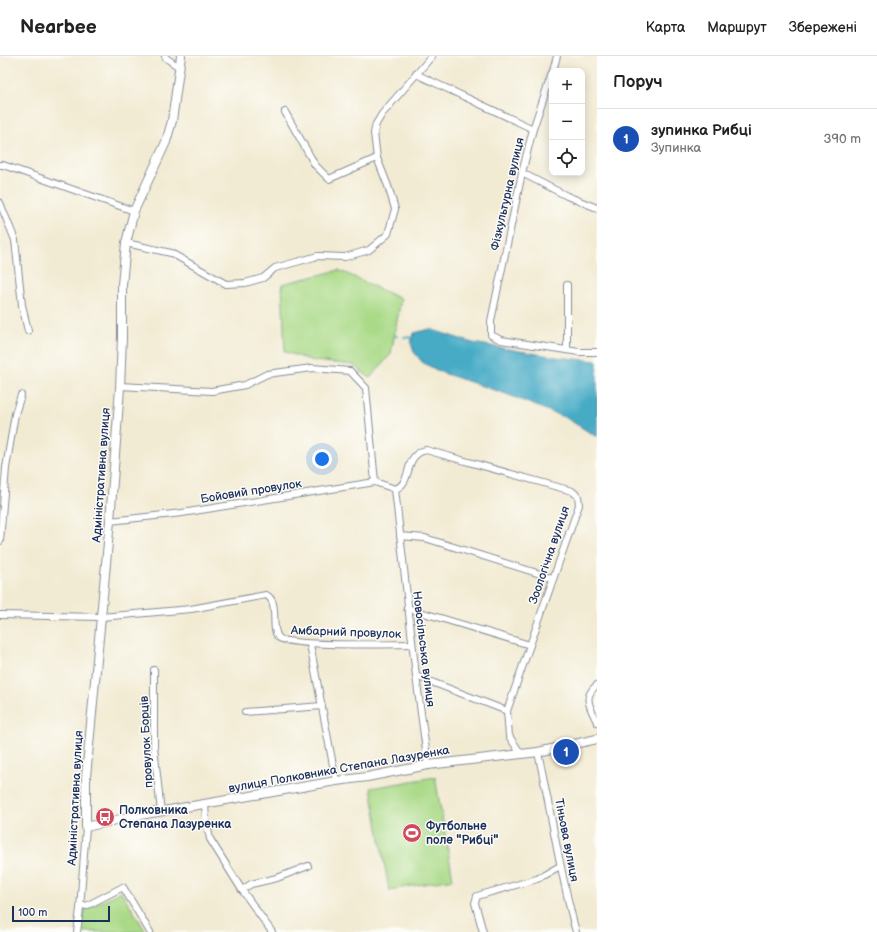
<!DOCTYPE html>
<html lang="uk">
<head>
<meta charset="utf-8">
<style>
	body { margin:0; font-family:"Balsamiq Sans",sans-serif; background:#f6f6f6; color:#222 }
	.controls { position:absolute; right:12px; top:12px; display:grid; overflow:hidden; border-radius:8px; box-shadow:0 2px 10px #0003 }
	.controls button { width:36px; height:36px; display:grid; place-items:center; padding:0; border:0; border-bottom:1px solid #e0e0e0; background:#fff; color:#222; font:20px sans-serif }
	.scale { position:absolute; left:12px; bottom:10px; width:98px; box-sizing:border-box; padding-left:4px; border:2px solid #1b2f5e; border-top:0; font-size:11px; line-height:14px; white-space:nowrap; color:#1b2f5e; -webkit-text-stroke:3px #fdfcf7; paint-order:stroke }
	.you { position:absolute; left:322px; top:403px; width:14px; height:14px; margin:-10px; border:3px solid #fff; border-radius:50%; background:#1a73e8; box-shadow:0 0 0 6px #1a73e833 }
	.badge { display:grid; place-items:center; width:26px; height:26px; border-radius:50%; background:#d1495b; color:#fff; font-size:13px; font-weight:700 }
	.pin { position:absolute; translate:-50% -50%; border:2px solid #fff; box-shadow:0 1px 4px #0006 }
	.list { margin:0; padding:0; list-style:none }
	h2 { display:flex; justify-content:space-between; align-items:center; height:52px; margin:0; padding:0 16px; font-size:17px }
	h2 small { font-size:13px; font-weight:400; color:#767676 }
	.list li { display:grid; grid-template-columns:26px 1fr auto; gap:12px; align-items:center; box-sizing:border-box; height:60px; padding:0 16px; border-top:1px solid #e0e0e0 }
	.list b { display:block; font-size:15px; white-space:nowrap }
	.list p { margin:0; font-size:13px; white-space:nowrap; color:#767676 }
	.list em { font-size:13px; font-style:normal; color:#767676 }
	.icon { flex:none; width:22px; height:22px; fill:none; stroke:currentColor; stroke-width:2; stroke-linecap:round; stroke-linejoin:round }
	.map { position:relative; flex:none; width:597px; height:876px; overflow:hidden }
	header { display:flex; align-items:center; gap:24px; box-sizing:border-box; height:56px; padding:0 20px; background:#fff; border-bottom:1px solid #e0e0e0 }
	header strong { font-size:19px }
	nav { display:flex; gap:22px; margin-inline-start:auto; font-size:14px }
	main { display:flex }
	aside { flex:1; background:#fff }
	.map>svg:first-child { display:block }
	.green { fill:#aada88; stroke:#628473 }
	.water { fill:#47abc6; stroke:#316d92 }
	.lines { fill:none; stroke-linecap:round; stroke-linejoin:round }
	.stream { stroke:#47abc6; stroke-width:2 }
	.minor-casing { stroke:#868d98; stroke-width:8 }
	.tertiary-casing { stroke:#868d98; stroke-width:10 }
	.minor { stroke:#fff; stroke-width:6 }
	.tertiary { stroke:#fff; stroke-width:8 }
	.labels { text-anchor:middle; stroke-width:3; stroke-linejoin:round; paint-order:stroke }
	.street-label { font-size:12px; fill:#1b2f5e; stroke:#fdfcf7 }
	.poi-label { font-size:12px; font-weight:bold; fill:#1b2f5e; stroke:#fdfcf7; text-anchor:start }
</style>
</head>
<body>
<header>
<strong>Nearbee</strong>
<nav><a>Карта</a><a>Маршрут</a><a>Збережені</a></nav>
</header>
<main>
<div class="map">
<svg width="597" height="876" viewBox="0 0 597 876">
	<rect width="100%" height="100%" fill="#fdfcf7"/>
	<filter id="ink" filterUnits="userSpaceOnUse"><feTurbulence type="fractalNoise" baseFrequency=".025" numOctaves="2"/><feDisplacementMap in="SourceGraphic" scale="8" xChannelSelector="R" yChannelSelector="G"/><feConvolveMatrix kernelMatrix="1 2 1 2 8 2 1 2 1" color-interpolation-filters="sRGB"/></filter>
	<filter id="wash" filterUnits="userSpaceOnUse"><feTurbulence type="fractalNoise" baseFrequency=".012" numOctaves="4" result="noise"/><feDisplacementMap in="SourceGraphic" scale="16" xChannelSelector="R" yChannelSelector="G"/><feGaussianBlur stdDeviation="0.9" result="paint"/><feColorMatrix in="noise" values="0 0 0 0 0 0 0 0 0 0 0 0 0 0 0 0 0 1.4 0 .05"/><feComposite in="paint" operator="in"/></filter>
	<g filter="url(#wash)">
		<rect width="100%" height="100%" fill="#f2ebd3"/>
		<g class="green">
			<path d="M 339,214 L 401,243 L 391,298 L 370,322 L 353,309 L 314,305 L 285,296 L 282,228 Z"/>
			<path d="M 435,721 L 453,823 L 389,834 L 371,732 Z"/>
			<path d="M 121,835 L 146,876 L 81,876 L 85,854 Z"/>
		</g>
		<path class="water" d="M 430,273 L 473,287 L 556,301 L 597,305 L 597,381 L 566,362 L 506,338 L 440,316 L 422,306 L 414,296 L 411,287 L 414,277 Z"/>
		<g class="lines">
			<g class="stream">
				<path d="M 394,280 L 397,280"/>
				<path d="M 404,281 L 412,282"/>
			</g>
		</g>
	</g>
	<g filter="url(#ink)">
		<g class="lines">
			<g class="minor-casing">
				<g id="minor">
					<path d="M 165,0 L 166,2 L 179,11"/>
					<path d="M 553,15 L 557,0"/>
					<path d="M 552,17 L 533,73 L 522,117 L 491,265 L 491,279 L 501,284 L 579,296 L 597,296"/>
					<path d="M 416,18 L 533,73"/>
					<path d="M 285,56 L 315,109 L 329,123 L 377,102"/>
					<path d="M 0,109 L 3,109 L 134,155"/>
					<path d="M 522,117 L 567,140 L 597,152"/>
					<path d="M 0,147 L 15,184 L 22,249 L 28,275"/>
					<path d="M 126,187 L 171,197 L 226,228 L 245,227 L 263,222 L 275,212 L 318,200 L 345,201 L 369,194 L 388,178 L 395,153 L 388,130 L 377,102 L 374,77 L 376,68 L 382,58 L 432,0"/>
					<path d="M 567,229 L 567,294"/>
					<path d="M 120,330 L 212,335 L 245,329 L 267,318 L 312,312 L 350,315 L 366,332 L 375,426"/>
					<path d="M 395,433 C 414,427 402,399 426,394 L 572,435 L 578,440 L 579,449 L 507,655 L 509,680 L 521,698"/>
					<path d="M 395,433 L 416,620 L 428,709"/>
					<path d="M 110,465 L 182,457 L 375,426 L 395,433"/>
					<path d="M 400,480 L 425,482 L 553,522"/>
					<path d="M 0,485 L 6,412 L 15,358 L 21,339"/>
					<path d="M 407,552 L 530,589"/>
					<path d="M 0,559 L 101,561 L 191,553 L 266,539 C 280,545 270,571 278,581 C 286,591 393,588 412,588"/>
					<path d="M 310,588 L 336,725"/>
					<path d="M 154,614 L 154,691 L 161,756"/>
					<path d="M 416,620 L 507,655"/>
					<path d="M 597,629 C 582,641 590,651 597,666"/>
					<path d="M 245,656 L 322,650"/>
					<path d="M 538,696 C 551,756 560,817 576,876"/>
					<path d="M 205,748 L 206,764 L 210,783 L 242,834 L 272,876"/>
					<path d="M 242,834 L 251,828 L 277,822 L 308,810"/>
					<path d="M 81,848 L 86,850 L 90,848 L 123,831 L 150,876"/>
					<path d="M 77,876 L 80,853 L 86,771"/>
					<path d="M 483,876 L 475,847 L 477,840 L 537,823 L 560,810"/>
				</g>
			</g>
			<g class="tertiary-casing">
				<path id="tertiary" d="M 181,0 L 172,65 L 166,86 L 134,155 L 126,187 L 122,229 L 122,281 L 120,332 L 110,465 L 86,721 L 86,771 L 129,761 L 336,725 L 367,721 L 428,709 L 538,696 L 597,683"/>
			</g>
			<use href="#minor" class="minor"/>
			<use href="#tertiary" class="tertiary"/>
		</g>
	</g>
	<defs>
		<g id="bus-disc" transform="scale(1)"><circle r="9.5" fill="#d1495b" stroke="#fdfcf7"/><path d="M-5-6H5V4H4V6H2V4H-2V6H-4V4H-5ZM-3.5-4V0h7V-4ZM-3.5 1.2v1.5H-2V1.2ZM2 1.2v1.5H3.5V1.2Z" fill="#fff"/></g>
		<g id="stadium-disc" transform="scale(1)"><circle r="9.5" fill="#d1495b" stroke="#fdfcf7"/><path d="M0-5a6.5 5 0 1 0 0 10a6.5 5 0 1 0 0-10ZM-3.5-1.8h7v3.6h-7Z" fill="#fff"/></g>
	</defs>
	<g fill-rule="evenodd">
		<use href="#bus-disc" x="105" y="761"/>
		<use href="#stadium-disc" x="412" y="777"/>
	</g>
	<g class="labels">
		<g class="street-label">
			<text transform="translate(507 138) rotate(-77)" y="4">Фізкультурна вулиця</text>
			<text transform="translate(101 419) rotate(-86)" y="4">Адміністративна вулиця</text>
			<text transform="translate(251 435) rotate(-9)" y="4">Бойовий провулок</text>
			<text transform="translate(549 499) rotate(-71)" y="4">Зоологічна вулиця</text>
			<text transform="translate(346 576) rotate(2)" y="4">Амбарний провулок</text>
			<text transform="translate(424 593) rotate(83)" y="4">Новосільська вулиця</text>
			<text transform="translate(146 686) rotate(-93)" y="4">провулок Борців</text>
			<text transform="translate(339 713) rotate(-10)" y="4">вулиця Полковника Степана Лазуренка</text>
			<text transform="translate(75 742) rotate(-87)" y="4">Адміністративна вулиця</text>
			<text transform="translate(567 784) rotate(79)" y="4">Тіньова вулиця</text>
		</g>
		<g class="poi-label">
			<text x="119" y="758">Полковника<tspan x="119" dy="14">Степана Лазуренка</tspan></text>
			<text x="426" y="774">Футбольне<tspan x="426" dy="14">поле "Рибці"</tspan></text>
		</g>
	</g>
</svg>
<div class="controls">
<button>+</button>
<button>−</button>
<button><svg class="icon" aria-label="locate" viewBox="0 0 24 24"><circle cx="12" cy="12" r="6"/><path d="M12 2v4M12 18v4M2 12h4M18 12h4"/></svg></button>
</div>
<div class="scale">100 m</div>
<div class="you"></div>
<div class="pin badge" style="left:566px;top:696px;background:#1a4fb4">1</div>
</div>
<aside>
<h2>Поруч<small></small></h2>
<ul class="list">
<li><span class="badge" style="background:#1a4fb4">1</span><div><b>зупинка Рибці</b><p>Зупинка</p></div><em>390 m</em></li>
</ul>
</aside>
</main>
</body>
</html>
